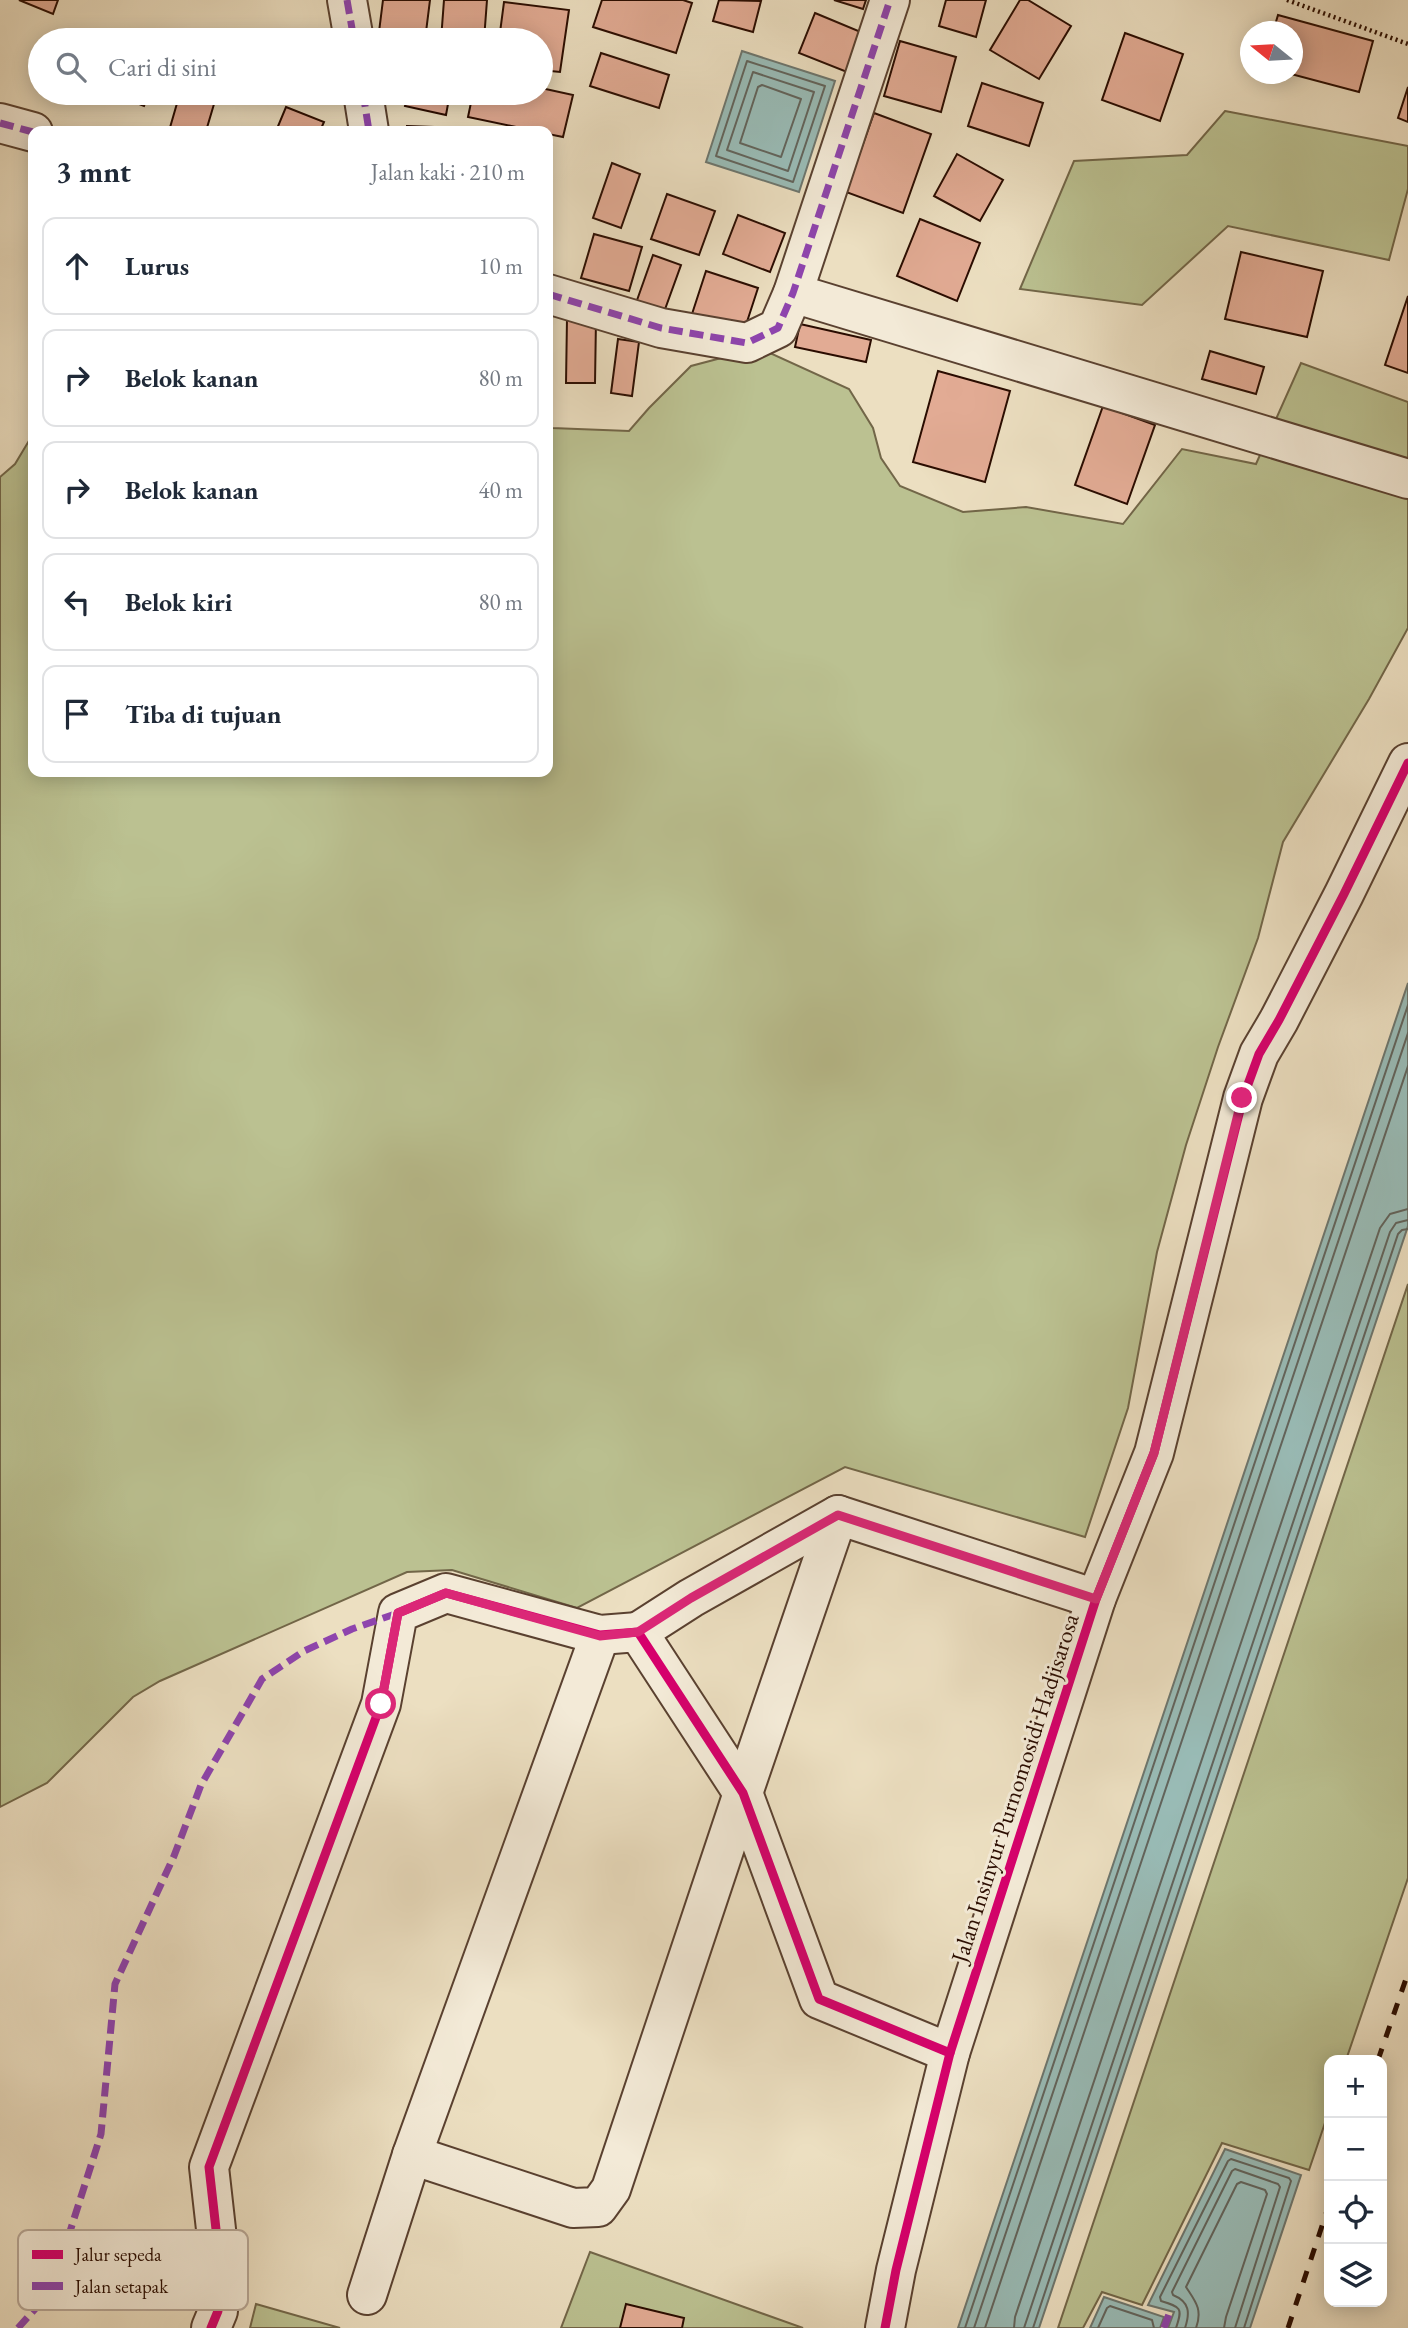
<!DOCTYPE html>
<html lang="id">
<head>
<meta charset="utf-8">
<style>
	body { margin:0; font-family:"EB Garamond",serif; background:#f6f6f7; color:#1f2937 }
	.controls { position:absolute; right:21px; bottom:21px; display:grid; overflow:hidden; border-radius:14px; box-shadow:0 4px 18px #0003 }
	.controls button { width:63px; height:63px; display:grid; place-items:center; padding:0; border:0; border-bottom:2px solid #e0e1e3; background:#fff; color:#1f2937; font:35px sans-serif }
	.compass { position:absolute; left:1240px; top:21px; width:63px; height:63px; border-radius:50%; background:#fff; box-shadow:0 4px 18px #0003; rotate:288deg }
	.stop { position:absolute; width:21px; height:21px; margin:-16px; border:5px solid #db2777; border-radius:50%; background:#fff }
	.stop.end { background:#db2777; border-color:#fff; box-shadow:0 2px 7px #0008 }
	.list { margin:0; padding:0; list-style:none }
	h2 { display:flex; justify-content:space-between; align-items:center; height:91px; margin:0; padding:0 28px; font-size:30px }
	h2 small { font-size:23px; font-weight:400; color:#747a83 }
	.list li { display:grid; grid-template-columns:46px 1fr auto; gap:21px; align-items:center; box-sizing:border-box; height:98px; margin:0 14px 14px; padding:0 14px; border:2px solid #e0e1e3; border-radius:14px }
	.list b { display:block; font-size:26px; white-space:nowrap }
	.list em { font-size:23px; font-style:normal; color:#747a83 }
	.icon { flex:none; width:38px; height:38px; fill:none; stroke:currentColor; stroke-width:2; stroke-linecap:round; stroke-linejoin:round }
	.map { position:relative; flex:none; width:1408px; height:2328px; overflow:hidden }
	.search { position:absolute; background:#fff; box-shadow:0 4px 18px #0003; left:28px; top:28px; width:525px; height:77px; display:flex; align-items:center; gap:18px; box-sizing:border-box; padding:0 24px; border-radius:38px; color:#747a83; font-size:26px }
	.panel { position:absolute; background:#fff; box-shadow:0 4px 18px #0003; left:28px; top:126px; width:525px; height:651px; border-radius:14px }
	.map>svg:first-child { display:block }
	.green { fill:#bbc191; stroke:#726648; stroke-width:2 }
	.water { fill:#99bcb7; stroke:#6d766e; stroke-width:2 }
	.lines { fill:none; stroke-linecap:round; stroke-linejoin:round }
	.shore { stroke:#62645c; stroke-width:2 }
	.building { fill:#e2ab94; stroke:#2a0c00; stroke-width:2 }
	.minor-casing { stroke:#5a4130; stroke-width:42 }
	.tertiary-casing { stroke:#5a4130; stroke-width:42 }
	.path { stroke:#2a0c00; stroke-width:4.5; stroke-dasharray:2 3.5; stroke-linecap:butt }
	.minor { stroke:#f3ead7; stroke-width:38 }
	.tertiary { stroke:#f3ead7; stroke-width:38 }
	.rail { stroke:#2a0c00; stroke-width:5; stroke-dasharray:12 12; stroke-linecap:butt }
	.quiet { stroke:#8e44ad; stroke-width:7; stroke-dasharray:14 7; stroke-linecap:butt }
	.cycleway-casing { stroke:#f3ead7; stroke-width:13 }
	.cycleway { stroke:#d6006c; stroke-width:9 }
	.route { stroke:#db2777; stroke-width:9 }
	.labels { text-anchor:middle; stroke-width:6; stroke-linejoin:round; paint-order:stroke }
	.street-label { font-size:24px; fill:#2a0c00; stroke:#f3ead7 }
	.key { fill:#f3ead7; stroke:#b7a796; stroke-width:2 }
	.key-label { font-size:19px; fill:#2a0c00 }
</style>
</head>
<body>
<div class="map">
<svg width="1408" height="2328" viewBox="0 0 1408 2328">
	<rect width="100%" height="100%" fill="#ecdfc1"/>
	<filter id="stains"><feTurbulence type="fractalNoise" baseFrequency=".00286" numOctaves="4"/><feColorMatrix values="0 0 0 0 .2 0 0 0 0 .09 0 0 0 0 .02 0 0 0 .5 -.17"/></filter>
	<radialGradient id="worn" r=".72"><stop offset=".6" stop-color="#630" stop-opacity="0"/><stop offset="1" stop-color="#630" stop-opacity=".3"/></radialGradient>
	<g class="green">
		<path d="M 1225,111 L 1408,146 L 1408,189 L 1389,260 L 1228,226 L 1142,305 L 1020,289 L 1074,161 L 1187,155 Z"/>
		<path d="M 759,348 L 849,389 L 873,428 L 881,458 L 900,486 L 963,512 L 1026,507 L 1123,524 L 1182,449 L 1256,464 L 1301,363 L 1408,402 L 1408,628 L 1369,699 L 1283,842 L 1258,938 L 1218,1047 L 1186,1145 L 1157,1252 L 1128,1408 L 1085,1537 L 845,1467 L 577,1608 L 452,1570 L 407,1572 L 160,1681 L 133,1697 L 47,1783 L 0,1807 L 0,477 L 15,464 L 33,434 L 33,772 L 548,772 L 548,424 L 552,428 L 629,431 L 649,408 L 691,366 Z"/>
		<path d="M 1408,1284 L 1408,1878 L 1346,2060 L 1329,2060 L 1329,2111 L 1309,2170 L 1222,2143 L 1142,2305 L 1102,2292 L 1083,2328 L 1058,2328 Z"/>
		<path d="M 590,2252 L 803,2328 L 561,2328 Z"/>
		<path d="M 256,2304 L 340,2328 L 250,2328 Z"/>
	</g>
	<g class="water">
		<path d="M 742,51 L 835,81 L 799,192 L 706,162 Z"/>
		<path d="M 1408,983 L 1408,1226 L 1039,2328 L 958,2328 Z"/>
		<path d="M 1225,2149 L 1301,2175 L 1250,2328 L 1168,2328 L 1174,2312 L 1148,2305 Z"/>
		<path d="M 1104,2297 L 1164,2317 L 1160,2328 L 1090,2328 Z"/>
	</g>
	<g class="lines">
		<g class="shore">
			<path d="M 747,61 L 825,86 L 793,182 L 716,156 Z"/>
			<path d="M 753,72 L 814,92 L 788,171 L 727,150 Z"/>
			<path d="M 762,85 L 801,99 L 781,157 L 740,143 L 758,87 Z"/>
			<path d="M 965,2328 L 1408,1005"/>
			<path d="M 974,2328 L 1408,1033"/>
			<path d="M 985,2328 L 1408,1066"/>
			<path d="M 1014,2328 L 1015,2317 L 1380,1228 L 1390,1214 L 1408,1209"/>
			<path d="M 1024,2328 L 1390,1232 L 1396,1223 L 1408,1220"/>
			<path d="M 1033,2328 L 1398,1234 L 1402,1230 L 1408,1229"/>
			<path d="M 1098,2328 L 1107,2308 L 1110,2306 L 1152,2320 L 1154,2328"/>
			<path d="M 1176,2328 C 1183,2308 1181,2307 1161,2301 L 1160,2297 L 1228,2161 L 1231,2159 L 1289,2178 L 1291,2181 L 1244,2328"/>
			<path d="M 1185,2328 C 1190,2313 1190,2302 1173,2295 L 1172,2292 L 1232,2171 L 1235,2169 L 1278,2184 L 1280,2187 L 1235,2328"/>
			<path d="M 1196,2328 C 1203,2309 1195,2301 1186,2287 L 1237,2184 L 1241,2182 L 1265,2190 L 1267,2194 L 1226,2317 L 1224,2328"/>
		</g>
	</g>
	<g class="building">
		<path d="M 19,0 L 58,0 L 53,14 Z"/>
		<path d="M 383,0 L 430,0 L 425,40 L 378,40 Z"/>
		<path d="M 444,0 L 487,0 L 484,40 L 441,40 Z"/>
		<path d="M 602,0 L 683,0 L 692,3 L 676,53 L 593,27 Z"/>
		<path d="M 719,0 L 761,1 L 753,32 L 713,21 Z"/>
		<path d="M 834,0 L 866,0 L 863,9 Z"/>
		<path d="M 946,0 L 986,0 L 976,37 L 939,26 Z"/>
		<path d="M 1020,0 L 1028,0 L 1071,26 L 1039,79 L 990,50 Z"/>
		<path d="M 504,2 L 569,10 L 560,72 L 541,70 L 541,40 L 499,40 Z"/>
		<path d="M 815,13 L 868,35 L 852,74 L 799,53 Z"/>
		<path d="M 1278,15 L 1373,41 L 1359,92 L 1291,74 L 1292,32 L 1273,32 Z"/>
		<path d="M 89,30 L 116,40 L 85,40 Z"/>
		<path d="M 1125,33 L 1183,54 L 1160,121 L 1102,100 Z"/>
		<path d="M 900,41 L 956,57 L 941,112 L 884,96 Z"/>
		<path d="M 601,53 L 669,75 L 659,108 L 590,86 Z"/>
		<path d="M 982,83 L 1043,103 L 1029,146 L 968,126 Z"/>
		<path d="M 1408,87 L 1408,122 L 1398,118 Z"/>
		<path d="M 541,88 L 573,95 L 563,137 L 548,134 L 548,131 L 535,131 L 468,117 L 473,93 L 541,93 Z"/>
		<path d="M 111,93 L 149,93 L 144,106 Z"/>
		<path d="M 180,93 L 217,94 L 206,131 L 169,131 Z"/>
		<path d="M 408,93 L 450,93 L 446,115 L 405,106 Z"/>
		<path d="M 286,107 L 324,122 L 320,131 L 276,131 Z"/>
		<path d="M 874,113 L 931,134 L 903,213 L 846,192 Z"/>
		<path d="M 407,126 L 461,128 L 461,131 L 407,131 Z"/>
		<path d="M 957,154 L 1003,180 L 980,221 L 934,196 Z"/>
		<path d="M 612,163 L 640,174 L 621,228 L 593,218 Z"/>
		<path d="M 667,194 L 715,211 L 699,255 L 651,239 Z"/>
		<path d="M 738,215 L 785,233 L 770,272 L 723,254 Z"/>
		<path d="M 920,219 L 980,243 L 957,301 L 897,276 Z"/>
		<path d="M 594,234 L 642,247 L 629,291 L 581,278 Z"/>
		<path d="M 1241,252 L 1323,271 L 1307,337 L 1225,319 Z"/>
		<path d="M 653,255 L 681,265 L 664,312 L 636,303 Z"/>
		<path d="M 706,271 L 758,288 L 744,331 L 692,314 Z"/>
		<path d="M 1408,296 L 1408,373 L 1385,365 Z"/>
		<path d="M 567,318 L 596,319 L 595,383 L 566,383 Z"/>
		<path d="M 800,324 L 871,340 L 866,362 L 795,347 Z"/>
		<path d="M 618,339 L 639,342 L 632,396 L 611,393 Z"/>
		<path d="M 1210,351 L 1264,367 L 1256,394 L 1202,379 Z"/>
		<path d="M 938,371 L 1010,391 L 985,482 L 913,462 Z"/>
		<path d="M 1103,406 L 1155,425 L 1127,504 L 1075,485 Z"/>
		<path d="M 626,2304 L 684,2318 L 682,2328 L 620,2328 Z"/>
	</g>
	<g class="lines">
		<g class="minor-casing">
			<g id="minor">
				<path d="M 347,0 L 354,40"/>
				<path d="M 363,93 L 369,131"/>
				<path d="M 0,123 L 33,132"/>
				<path d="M 793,293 L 1408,479"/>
				<path d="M 548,294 L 661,328 L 747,343 L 778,328 L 793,293 L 890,0"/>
				<path d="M 638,1632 L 691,1598 L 838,1515 L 1096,1599"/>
				<path d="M 412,2155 L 573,2208 L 598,2207 L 611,2189 L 743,1793 L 838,1515"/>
				<path d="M 367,2295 L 412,2155 L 600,1635"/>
				<path d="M 211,2328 L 218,2311 L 219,2256 L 209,2167 L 381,1704 L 398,1613 L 446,1593 L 600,1635 L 638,1632 L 743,1793 L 819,1999 L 950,2053"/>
			</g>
		</g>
		<g class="tertiary-casing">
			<path id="tertiary" d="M 885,2328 L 896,2270 L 950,2053 L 1096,1599 L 1154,1453 L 1243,1098 L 1259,1054 L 1279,1020 L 1344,894 L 1408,763"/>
		</g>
		<path class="path" d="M 1287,0 L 1408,44"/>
		<use href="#minor" class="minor"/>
		<use href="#tertiary" class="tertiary"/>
		<g class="rail">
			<path d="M 1378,2060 L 1408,1973"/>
			<path d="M 1288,2328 L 1329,2205"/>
		</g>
		<g class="quiet">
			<path d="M 347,0 L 354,40"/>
			<path d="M 363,93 L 369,131"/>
			<path d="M 0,123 L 33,132"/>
			<path d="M 548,294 L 661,328 L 747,343 L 778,328 L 793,293 L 890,0"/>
			<path d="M 18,2328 L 51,2291 L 101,2134 L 115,1984 L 174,1856 L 201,1785 L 262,1679 L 304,1651 L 352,1629 L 398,1613"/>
			<path d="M 1164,2328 L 1169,2314"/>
		</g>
		<g class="cycleway-casing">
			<g id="cycleway">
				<path d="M 211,2328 L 218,2311 L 219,2256 L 209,2167 L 381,1704 L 398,1613 L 446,1593 L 600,1635 L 638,1632 L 743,1793 L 819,1999 L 950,2053"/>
				<path d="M 885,2328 L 896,2270 L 950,2053 L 1096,1599 L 1154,1453 L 1243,1098 L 1259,1054 L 1279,1020 L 1344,894 L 1408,763"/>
			</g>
		</g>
		<use href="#cycleway" class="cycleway"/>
	</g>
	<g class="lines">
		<path class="route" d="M 381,1704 L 398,1613 L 446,1593 L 600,1636 L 638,1632 L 691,1598 L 838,1515 L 1096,1599 L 1154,1453 L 1242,1098"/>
	</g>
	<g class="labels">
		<g class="street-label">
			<text transform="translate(1015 1788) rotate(-72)" y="8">Jalan Insinyur Purnomosidi Hadjisarosa</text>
		</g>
	</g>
	<rect x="18" y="2230" width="230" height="80" rx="10" class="key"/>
	<rect x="32" y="2250" width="31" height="9" fill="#d6006c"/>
	<rect x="32" y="2282" width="31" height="8" fill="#8e44ad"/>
	<g class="key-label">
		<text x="75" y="2261">Jalur sepeda</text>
		<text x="75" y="2293">Jalan setapak</text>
	</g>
	<rect width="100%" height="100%" filter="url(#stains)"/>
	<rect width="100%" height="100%" fill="url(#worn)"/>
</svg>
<div class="controls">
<button>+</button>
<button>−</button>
<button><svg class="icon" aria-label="locate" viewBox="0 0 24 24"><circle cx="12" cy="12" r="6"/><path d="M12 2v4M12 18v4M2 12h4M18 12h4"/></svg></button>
<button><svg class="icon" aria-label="layers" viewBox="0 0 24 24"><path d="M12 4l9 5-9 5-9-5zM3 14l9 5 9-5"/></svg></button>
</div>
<svg class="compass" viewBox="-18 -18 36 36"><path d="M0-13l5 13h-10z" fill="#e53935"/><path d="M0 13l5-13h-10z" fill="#747a83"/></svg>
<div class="stop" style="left:381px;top:1704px"></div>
<div class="stop end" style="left:1242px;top:1098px"></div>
<div class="search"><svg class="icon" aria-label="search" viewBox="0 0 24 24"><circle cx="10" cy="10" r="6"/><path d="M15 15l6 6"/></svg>Cari di sini</div>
<section class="panel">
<h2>3 mnt<small>Jalan kaki · 210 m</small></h2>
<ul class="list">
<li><svg class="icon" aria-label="ahead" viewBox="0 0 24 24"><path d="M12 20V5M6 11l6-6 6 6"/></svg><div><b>Lurus</b></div><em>10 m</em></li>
<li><svg class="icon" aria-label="right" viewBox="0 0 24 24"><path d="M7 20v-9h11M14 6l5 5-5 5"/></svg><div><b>Belok kanan</b></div><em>80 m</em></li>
<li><svg class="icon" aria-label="right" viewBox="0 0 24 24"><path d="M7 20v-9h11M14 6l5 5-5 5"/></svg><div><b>Belok kanan</b></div><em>40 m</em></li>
<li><svg class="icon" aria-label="left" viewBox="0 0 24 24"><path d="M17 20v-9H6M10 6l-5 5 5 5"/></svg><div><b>Belok kiri</b></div><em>80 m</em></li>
<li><svg class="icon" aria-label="arrive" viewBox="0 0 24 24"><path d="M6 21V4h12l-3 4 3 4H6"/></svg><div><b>Tiba di tujuan</b></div></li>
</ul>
</section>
</div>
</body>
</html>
